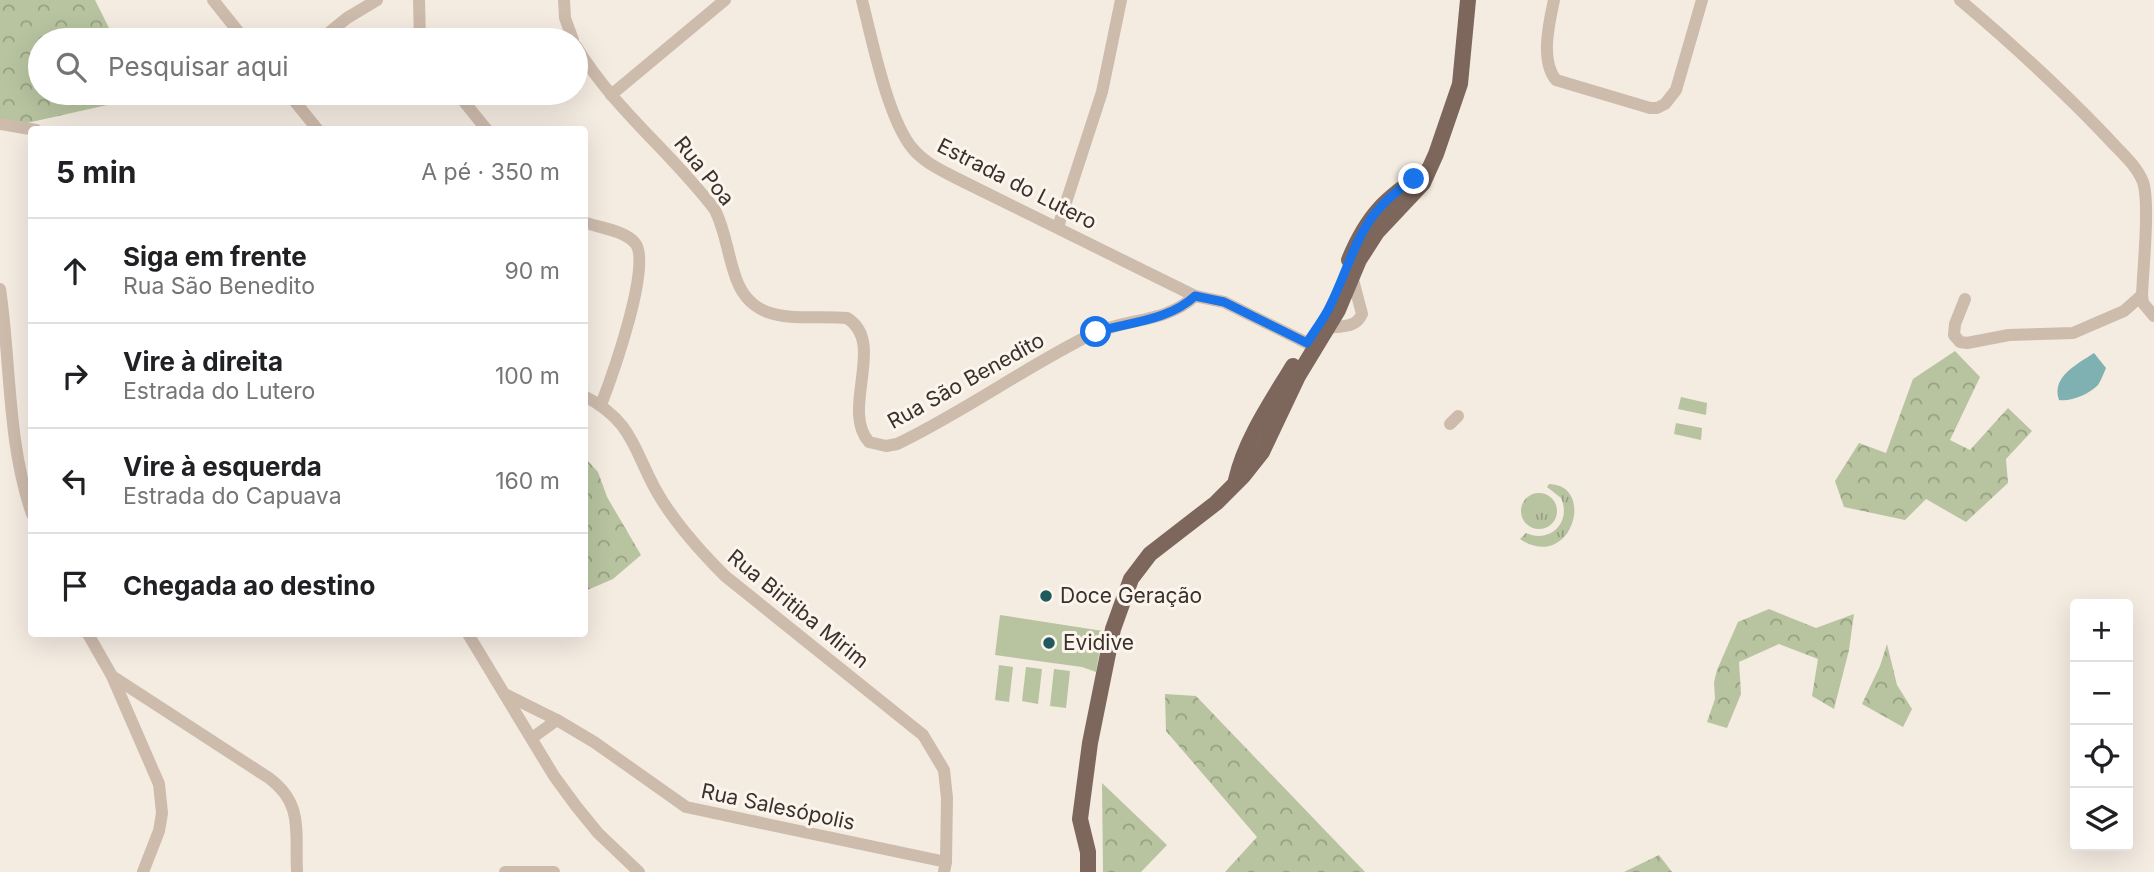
<!DOCTYPE html>
<html lang="pt">
<head>
<meta charset="utf-8">
<style>
	body { margin:0; font-family:Inter,sans-serif; background:#f2f2f2; color:#202124 }
	.controls { position:absolute; right:21px; bottom:21px; display:grid; overflow:hidden; border-radius:7px; box-shadow:0 7px 28px #0002 }
	.controls button { width:63px; height:63px; display:grid; place-items:center; padding:0; border:0; border-bottom:2px solid #e0e0e0; background:#fff; color:#202124; font:35px sans-serif }
	.stop { position:absolute; width:21px; height:21px; margin:-16px; border:5px solid #1a73e8; border-radius:50%; background:#fff }
	.stop.end { background:#1a73e8; border-color:#fff; box-shadow:0 2px 7px #0008 }
	.list { margin:0; padding:0; list-style:none }
	h2 { display:flex; justify-content:space-between; align-items:center; height:91px; margin:0; padding:0 28px; font-size:30px }
	h2 small { font-size:23px; font-weight:400; color:#757577 }
	.list li { display:grid; grid-template-columns:46px 1fr auto; gap:21px; align-items:center; box-sizing:border-box; height:105px; padding:0 28px; border-top:2px solid #e0e0e0 }
	.list b { display:block; font-size:26px; white-space:nowrap }
	.list p { margin:0; font-size:23px; white-space:nowrap; color:#757577 }
	.list em { font-size:23px; font-style:normal; color:#757577 }
	.icon { flex:none; width:38px; height:38px; fill:none; stroke:currentColor; stroke-width:2; stroke-linecap:round; stroke-linejoin:round }
	.map { position:relative; flex:none; width:2154px; height:872px; overflow:hidden }
	.search { position:absolute; background:#fff; box-shadow:0 7px 28px #0002; left:28px; top:28px; width:560px; height:77px; display:flex; align-items:center; gap:18px; box-sizing:border-box; padding:0 24px; border-radius:38px; color:#757577; font-size:26px }
	.panel { position:absolute; background:#fff; box-shadow:0 7px 28px #0002; left:28px; top:126px; width:560px; height:511px; border-radius:7px }
	.map>svg:first-child { display:block }
	.grass { fill:url(#grass-tufts) }
	.forest { fill:url(#forest-crowns) }
	.park { fill:#b8c4a0 }
	.water { fill:#7fb0b2 }
	.lines { fill:none; stroke-linecap:round; stroke-linejoin:round }
	.minor { stroke:#cdbbac; stroke-width:12 }
	.major { stroke:#7d675c; stroke-width:16 }
	.route { stroke:#1a73e8; stroke-width:9 }
	.poi-dot { fill:#1f5a5e; stroke:#fbf5ee; stroke-width:2.5 }
	.labels { text-anchor:middle; stroke-width:6; stroke-linejoin:round; paint-order:stroke }
	.street-label { font-size:21px; fill:#3b302b; stroke:#fbf5ee }
	.poi-label { font-size:21px; fill:#3b302b; stroke:#fbf5ee; text-anchor:start }
</style>
</head>
<body>
<div class="map">
<svg width="2154" height="872" viewBox="0 0 2154 872">
	<defs>
		<pattern id="grass-tufts" width="24" height="20" patternUnits="userSpaceOnUse" patternTransform="scale(1.75)"><rect width="24" height="20" fill="#b8c4a0"/><path d="M3 7l-1-3M5 7V3M7 7l1-3M15 17l-1-3M17 17v-4M19 17l1-3" fill="none" stroke="#97a083"/></pattern>
		<pattern id="forest-crowns" width="20" height="18" patternUnits="userSpaceOnUse" patternTransform="scale(1.75)"><rect width="20" height="18" fill="#b8c4a0"/><path d="M2 6a3 3 0 1 1 6 0M12 15a3 3 0 1 1 6 0" fill="none" stroke="#97a083"/></pattern>
	</defs>
	<rect width="100%" height="100%" fill="#f4ebe1"/>
	<g class="grass">
		<path d="M 1549,484 C 1597,485 1571,573 1520,539 L 1526,533 C 1550,544 1572,522 1561,498 L 1547,487 Z"/>
		<circle cx="1539" cy="511" r="18"/>
	</g>
	<g class="forest">
		<path d="M 0,0 L 95,0 L 115,40 L 40,40 L 40,93 L 141,93 L 143,97 L 0,129 Z"/>
		<path d="M 1955,351 L 1980,377 L 1950,440 L 1970,450 L 2008,408 L 2032,431 L 2006,459 L 2008,483 L 1966,522 L 1926,499 L 1905,520 L 1844,507 L 1835,481 L 1859,443 L 1886,453 L 1913,379 Z"/>
		<path d="M 585,458 L 598,472 L 607,497 L 641,555 L 613,579 L 585,591 Z"/>
		<path d="M 1769,609 L 1816,628 L 1854,614 L 1849,650 L 1834,709 L 1812,696 L 1818,659 L 1779,644 L 1739,662 L 1741,694 L 1727,728 L 1707,722 L 1715,699 L 1714,682 L 1717,670 L 1738,622 Z"/>
		<path d="M 1887,644 L 1897,685 L 1912,709 L 1903,727 L 1862,704 L 1880,666 Z"/>
		<path d="M 1165,694 L 1196,696 L 1365,872 L 1225,872 L 1257,837 L 1166,731 Z"/>
		<path d="M 1102,783 L 1167,845 L 1141,872 L 1103,872 Z"/>
		<path d="M 1659,855 L 1672,872 L 1624,872 Z"/>
	</g>
	<g class="park">
		<path d="M 1681,397 L 1707,403 L 1706,415 L 1678,409 Z"/>
		<path d="M 1676,423 L 1702,428 L 1701,440 L 1674,434 Z"/>
		<path d="M 1000,615 L 1103,631 L 1096,672 L 1082,667 L 995,655 Z"/>
		<path d="M 999,665 L 1013,667 L 1009,702 L 995,700 Z"/>
		<path d="M 1026,667 L 1042,669 L 1038,704 L 1022,701 Z"/>
		<path d="M 1054,669 L 1070,671 L 1066,708 L 1050,706 Z"/>
	</g>
	<path class="water" d="M 2094,353 L 2106,368 C 2104,373 2101,380 2098,385 C 2089,394 2071,402 2059,400 C 2051,376 2078,364 2094,353 Z"/>
	<g class="lines">
		<g class="minor">
			<path d="M 213,0 L 245,40"/>
			<path d="M 419,0 L 420,40"/>
			<path d="M 564,0 L 565,18 L 573,40"/>
			<path d="M 862,0 C 872,40 888,120 913,149 C 924,162 939,169 954,177 L 1195,296 L 1224,302 L 1307,343"/>
			<path d="M 1554,0 C 1549,23 1540,61 1556,80 L 1650,108 L 1657,108 L 1665,104 L 1676,90 L 1702,0"/>
			<path d="M 1960,0 C 2011,43 2060,88 2106,136 C 2118,150 2136,164 2143,182 C 2150,202 2143,270 2142,295 L 2143,303 L 2154,316"/>
			<path d="M 320,40 L 347,18 L 377,0"/>
			<path d="M 576,46 C 613,108 672,153 715,210 C 725,230 727,251 734,272 C 750,330 801,314 847,318 C 887,342 840,410 869,442 L 886,446 L 897,444 C 964,412 1025,367 1092,334 C 1127,318 1166,323 1195,296"/>
			<path d="M 288,93 L 318,130"/>
			<path d="M 457,93 L 487,130"/>
			<path d="M 611,95 L 725,0"/>
			<path d="M 0,124 L 36,130"/>
			<path d="M 584,222 C 599,228 624,230 635,243 C 653,263 611,379 601,405"/>
			<path d="M 1058,227 L 1102,92 L 1121,0"/>
			<path d="M 0,289 C 11,363 7,442 32,514"/>
			<path d="M 1965,299 L 1955,324 L 1954,335 L 1960,342 L 1967,343 L 2009,335 L 2073,333 L 2124,311 L 2142,295"/>
			<path d="M 1328,328 C 1342,326 1356,328 1362,314 L 1352,276"/>
			<path d="M 584,396 C 638,423 634,458 663,502 C 681,530 702,553 725,576 L 923,735 L 944,770 L 947,798 L 946,862 L 944,872"/>
			<path d="M 1450,424 L 1458,416"/>
			<path d="M 88,634 L 112,676 L 159,784 L 162,813 L 159,831 L 143,872"/>
			<path d="M 468,634 L 554,776 L 576,806 L 598,833 L 639,872"/>
			<path d="M 112,676 L 269,778 C 304,804 295,832 297,872"/>
			<path d="M 507,695 L 557,720 L 594,742 L 686,807 L 946,862"/>
			<path d="M 532,738 L 557,720"/>
			<path d="M 505,872 L 554,872"/>
		</g>
		<g class="major">
			<path d="M 1349,260 C 1368,214 1386,198 1427,171"/>
			<path d="M 1236,480 C 1245,440 1272,401 1293,366"/>
			<path d="M 1088,872 L 1088,852 L 1080,819 L 1090,743 L 1113,629 L 1131,579 L 1150,554 L 1216,503 L 1243,476 L 1262,452 L 1298,376 L 1338,310 L 1359,260 L 1377,232 L 1423,183 L 1436,154 L 1460,84 L 1468,0"/>
		</g>
	</g>
	<g class="lines">
		<path class="route" d="M 1096,332 C 1130,322 1168,321 1195,296 L 1224,302 L 1307,343 C 1314,331 1324,319 1330,306 C 1357,250 1357,216 1414,179"/>
	</g>
	<g class="poi-dot">
		<circle cx="1046" cy="596" r="7"/>
		<circle cx="1049" cy="643" r="7"/>
	</g>
	<g class="labels">
		<g class="street-label">
			<text transform="translate(704 171) rotate(51)" y="7">Rua Poa</text>
			<text transform="translate(1017 184) rotate(27)" y="7">Estrada do Lutero</text>
			<text transform="translate(966 381) rotate(-29)" y="7">Rua São Benedito</text>
			<text transform="translate(798 609) rotate(39)" y="7">Rua Biritiba Mirim</text>
			<text transform="translate(778 807) rotate(12)" y="7">Rua Salesópolis</text>
		</g>
		<g class="poi-label">
			<text x="1060" y="603">Doce Geração</text>
			<text x="1063" y="650">Evidive</text>
		</g>
	</g>
</svg>
<div class="controls">
<button>+</button>
<button>−</button>
<button><svg class="icon" aria-label="locate" viewBox="0 0 24 24"><circle cx="12" cy="12" r="6"/><path d="M12 2v4M12 18v4M2 12h4M18 12h4"/></svg></button>
<button><svg class="icon" aria-label="layers" viewBox="0 0 24 24"><path d="M12 4l9 5-9 5-9-5zM3 14l9 5 9-5"/></svg></button>
</div>
<div class="stop" style="left:1096px;top:332px"></div>
<div class="stop end" style="left:1414px;top:179px"></div>
<div class="search"><svg class="icon" aria-label="search" viewBox="0 0 24 24"><circle cx="10" cy="10" r="6"/><path d="M15 15l6 6"/></svg>Pesquisar aqui</div>
<section class="panel">
<h2>5 min<small>A pé · 350 m</small></h2>
<ul class="list">
<li><svg class="icon" aria-label="ahead" viewBox="0 0 24 24"><path d="M12 20V5M6 11l6-6 6 6"/></svg><div><b>Siga em frente</b><p>Rua São Benedito</p></div><em>90 m</em></li>
<li><svg class="icon" aria-label="right" viewBox="0 0 24 24"><path d="M7 20v-9h11M14 6l5 5-5 5"/></svg><div><b>Vire à direita</b><p>Estrada do Lutero</p></div><em>100 m</em></li>
<li><svg class="icon" aria-label="left" viewBox="0 0 24 24"><path d="M17 20v-9H6M10 6l-5 5 5 5"/></svg><div><b>Vire à esquerda</b><p>Estrada do Capuava</p></div><em>160 m</em></li>
<li><svg class="icon" aria-label="arrive" viewBox="0 0 24 24"><path d="M6 21V4h12l-3 4 3 4H6"/></svg><div><b>Chegada ao destino</b></div></li>
</ul>
</section>
</div>
</body>
</html>
